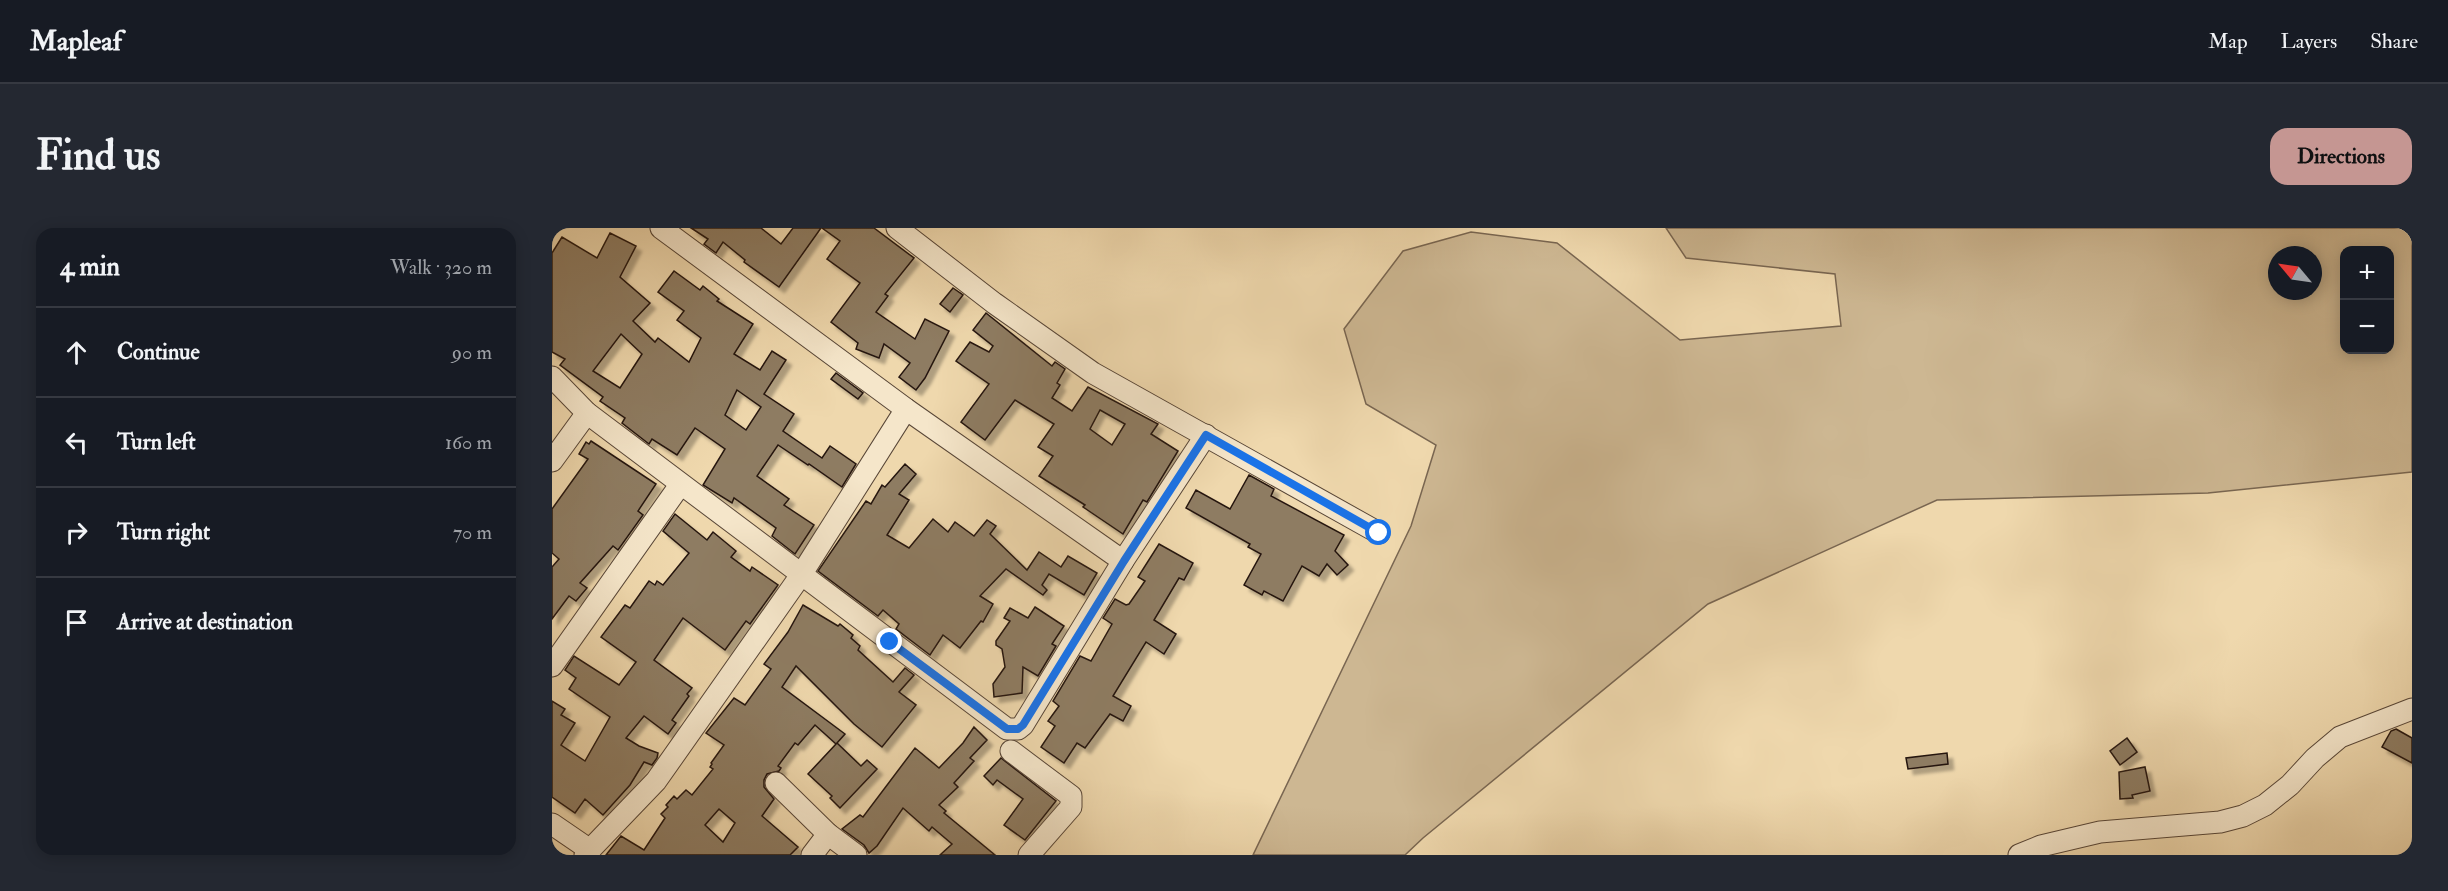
<!DOCTYPE html>
<html lang="en">
<head>
<meta charset="utf-8">
<style>
	body { margin:0; font-family:"IM FELL Double Pica",serif; background:#242831; color:#f1f3f6 }
	.controls { position:absolute; right:18px; top:18px; display:grid; overflow:hidden; border-radius:12px; box-shadow:0 3px 15px #0003 }
	.controls button { width:54px; height:54px; display:grid; place-items:center; padding:0; border:0; border-bottom:2px solid #363941; background:#171b24; color:#f1f3f6; font:30px sans-serif }
	.compass { position:absolute; left:1716px; top:18px; width:54px; height:54px; border-radius:50%; background:#171b24; box-shadow:0 3px 15px #0003; rotate:299deg }
	.stop { position:absolute; width:18px; height:18px; margin:-14px; border:4px solid #1a73e8; border-radius:50%; background:#fff }
	.stop.end { background:#1a73e8; border-color:#fff; box-shadow:0 2px 6px #0008 }
	.list { margin:0; padding:0; list-style:none }
	h2 { display:flex; justify-content:space-between; align-items:center; height:78px; margin:0; padding:0 24px; font-size:26px }
	h2 small { font-size:20px; font-weight:400; color:#9ea1a6 }
	.list li { display:grid; grid-template-columns:39px 1fr auto; gap:18px; align-items:center; box-sizing:border-box; height:90px; padding:0 24px; border-top:2px solid #363941 }
	.list b { display:block; font-size:22px; white-space:nowrap }
	.list em { font-size:20px; font-style:normal; color:#9ea1a6 }
	.icon { flex:none; width:33px; height:33px; fill:none; stroke:currentColor; stroke-width:2; stroke-linecap:round; stroke-linejoin:round }
	.map { position:relative; flex:none; width:1860px; height:627px; overflow:hidden; border-radius:18px }
	header { display:flex; align-items:center; gap:36px; box-sizing:border-box; height:84px; padding:0 30px; background:#171b24; border-bottom:2px solid #363941 }
	header strong { font-size:28px }
	nav { display:flex; gap:33px; margin-inline-start:auto; font-size:21px }
	.intro { display:flex; align-items:center; justify-content:space-between; box-sizing:border-box; height:144px; padding:0 36px }
	h1 { margin:0; font-size:42px }
	.button { padding:15px 27px; border-radius:18px; background:#c59692; color:#111; font-size:21px; font-weight:700 }
	main { display:flex; gap:36px; padding:0 36px }
	aside { flex:1; background:#171b24; border-radius:18px; box-shadow:0 3px 15px #0003 }
	.map>svg:first-child { display:block }
	.green { fill:#cdb792; stroke:#796651; stroke-width:1.5; fill-rule:evenodd }
	.building { fill:#8e7b62; stroke:#251610; stroke-width:1.5; fill-rule:evenodd; filter:url(#shadow) }
	.lines { fill:none; stroke-linecap:round; stroke-linejoin:round }
	.minor-casing { stroke:#584637; stroke-width:23 }
	.minor { stroke:#f5e6ca; stroke-width:21 }
	.route { stroke:#1a73e8; stroke-width:8 }
</style>
</head>
<body>
<header>
<strong>Mapleaf</strong>
<nav><a>Map</a><a>Layers</a><a>Share</a></nav>
</header>
<div class="intro"><h1>Find us</h1><a class="button">Directions</a></div>
<main>
<aside>
<h2>4 min<small>Walk · 320 m</small></h2>
<ul class="list">
<li><svg class="icon" aria-label="ahead" viewBox="0 0 24 24"><path d="M12 20V5M6 11l6-6 6 6"/></svg><div><b>Continue</b></div><em>90 m</em></li>
<li><svg class="icon" aria-label="left" viewBox="0 0 24 24"><path d="M17 20v-9H6M10 6l-5 5 5 5"/></svg><div><b>Turn left</b></div><em>160 m</em></li>
<li><svg class="icon" aria-label="right" viewBox="0 0 24 24"><path d="M7 20v-9h11M14 6l5 5-5 5"/></svg><div><b>Turn right</b></div><em>70 m</em></li>
<li><svg class="icon" aria-label="arrive" viewBox="0 0 24 24"><path d="M6 21V4h12l-3 4 3 4H6"/></svg><div><b>Arrive at destination</b></div></li>
</ul>
</aside>
<div class="map">
<svg width="1860" height="627" viewBox="0 0 1860 627">
	<defs>
		<filter id="shadow"><feDropShadow dx="5.5" dy="5.5" stdDeviation="1.5" flood-color="#0004"/></filter>
	</defs>
	<rect width="100%" height="100%" fill="#efd8ad"/>
	<filter id="stains"><feTurbulence type="fractalNoise" baseFrequency=".00333" numOctaves="4"/><feColorMatrix values="0 0 0 0 .2 0 0 0 0 .09 0 0 0 0 .02 0 0 0 .5 -.17"/></filter>
	<radialGradient id="worn" r=".72"><stop offset=".6" stop-color="#630" stop-opacity="0"/><stop offset="1" stop-color="#630" stop-opacity=".3"/></radialGradient>
	<path class="green" d="M 1114,0 L 1860,0 L 1860,244 L 1656,265 L 1385,272 L 1156,376 L 871,610 L 853,627 L 701,627 L 859,298 L 884,217 L 814,176 L 792,101 L 851,23 L 919,4 L 1005,15 L 1128,112 L 1289,98 L 1283,46 L 1134,30 ZM 1792,22 L 1838,22 L 1838,122 L 1792,122 ZM 1725,27 L 1761,27 L 1761,63 L 1725,63 Z"/>
	<g class="building">
		<path d="M 139,0 L 209,0 L 229,16 L 241,0 L 269,0 L 227,59 L 192,34 L 193,32 L 171,14 L 164,25 L 152,16 L 156,11 Z"/>
		<path d="M 270,0 L 322,0 L 362,30 L 333,66 L 336,68 L 324,84 L 363,111 L 373,91 L 397,103 L 373,150 L 364,162 L 347,149 L 358,135 L 332,116 L 327,130 L 304,121 L 306,115 L 279,94 L 308,55 L 275,31 L 288,13 Z"/>
		<path d="M 58,5 L 84,18 L 68,49 L 98,75 L 81,93 L 103,114 L 106,110 L 137,134 L 149,110 L 125,92 L 132,83 L 106,64 L 122,43 L 148,62 L 151,58 L 167,71 L 165,73 L 201,96 L 182,126 L 208,142 L 220,123 L 234,132 L 212,166 L 242,186 L 231,203 L 270,230 L 278,218 L 304,236 L 290,259 L 257,236 L 256,237 L 226,217 L 205,248 L 237,271 L 232,277 L 262,297 L 243,326 L 220,308 L 224,300 L 182,270 L 180,275 L 151,257 L 173,221 L 143,200 L 125,227 L 100,211 L 97,216 L 70,195 L 73,190 L 48,173 L 51,169 L 8,137 L 13,131 L 0,124 L 0,25 L 10,9 L 45,30 ZM 69,106 L 90,126 L 68,160 L 41,143 ZM 185,162 L 209,179 L 194,202 L 173,187 Z"/>
		<path d="M 401,60 L 411,67 L 398,84 L 388,76 Z"/>
		<path d="M 434,85 L 500,138 L 503,134 L 513,141 L 505,155 L 508,157 L 500,170 L 520,183 L 536,159 L 606,196 L 599,206 L 626,223 L 595,274 L 591,272 L 571,306 L 531,279 L 533,277 L 487,248 L 501,228 L 486,219 L 502,196 L 463,172 L 433,212 L 409,194 L 437,156 L 404,133 L 418,114 L 437,124 L 441,118 L 421,102 ZM 548,182 L 573,196 L 560,217 L 538,201 Z"/>
		<path d="M 284,145 L 311,165 L 306,171 L 279,151 Z"/>
		<path d="M 39,213 L 104,256 L 86,283 L 91,287 L 66,322 L 61,318 L 28,355 L 35,360 L 24,373 L 17,368 L 0,391 L 0,339 L 7,331 L 0,325 L 0,281 L 36,231 L 27,226 L 34,214 L 37,216 Z"/>
		<path d="M 353,236 L 364,246 L 347,266 L 357,272 L 335,307 L 357,320 L 381,291 L 396,304 L 403,294 L 422,308 L 435,292 L 444,298 L 438,306 L 475,342 L 487,324 L 509,339 L 516,328 L 545,345 L 532,367 L 497,346 L 490,357 L 495,362 L 491,367 L 454,341 L 428,368 L 441,376 L 431,394 L 429,393 L 408,420 L 391,407 L 378,427 L 344,401 L 347,396 L 331,382 L 326,388 L 266,343 L 314,273 L 319,276 L 330,257 L 333,259 Z"/>
		<path d="M 697,247 L 722,261 L 719,268 L 792,307 L 783,323 L 796,337 L 785,347 L 775,336 L 767,348 L 750,338 L 731,373 L 712,363 L 710,367 L 692,357 L 709,326 L 696,319 L 698,316 L 634,280 L 644,262 L 678,281 Z"/>
		<path d="M 123,286 L 155,312 L 161,304 L 184,323 L 179,329 L 198,343 L 200,339 L 226,357 L 198,396 L 194,393 L 173,422 L 131,390 L 102,432 L 140,460 L 135,466 L 137,468 L 120,492 L 124,495 L 116,506 L 92,488 L 74,510 L 87,518 L 106,525 L 105,530 L 100,537 L 92,534 L 78,557 L 51,587 L 33,571 L 23,585 L 0,569 L 0,473 L 13,481 L 9,487 L 23,495 L 9,517 L 33,533 L 58,489 L 17,461 L 24,450 L 13,442 L 22,428 L 67,457 L 84,434 L 49,409 L 73,377 L 78,380 L 97,353 L 103,357 L 105,353 L 111,357 L 137,325 L 111,303 Z"/>
		<path d="M 607,316 L 641,335 L 632,352 L 627,350 L 602,392 L 624,406 L 612,426 L 594,414 L 561,468 L 579,478 L 571,493 L 558,486 L 533,520 L 525,515 L 512,535 L 489,519 L 503,498 L 496,493 L 507,478 L 501,473 L 528,428 L 539,433 L 560,396 L 551,390 L 563,371 L 574,377 L 577,376 L 593,353 L 586,349 Z"/>
		<path d="M 251,377 L 286,398 L 288,396 L 301,407 L 299,410 L 308,418 L 306,422 L 341,454 L 353,440 L 362,447 L 347,464 L 364,477 L 330,519 L 302,496 L 244,438 L 230,459 L 293,506 L 285,515 L 309,538 L 315,532 L 325,541 L 288,580 L 278,570 L 280,568 L 256,546 L 284,516 L 263,497 L 246,517 L 243,515 L 226,538 L 229,540 L 227,543 L 215,546 L 212,552 L 212,559 L 222,571 L 210,588 L 246,619 L 238,627 L 54,627 L 69,608 L 92,622 L 113,590 L 109,586 L 116,579 L 114,577 L 122,568 L 125,571 L 134,562 L 140,567 L 161,541 L 158,539 L 160,536 L 159,535 L 172,517 L 154,505 L 182,470 L 193,477 L 219,441 L 212,436 L 236,404 ZM 167,581 L 183,595 L 171,614 L 153,597 Z"/>
		<path d="M 483,379 L 512,398 L 500,416 L 504,418 L 486,448 L 471,439 L 470,465 L 442,469 L 441,456 L 453,439 L 450,421 L 444,417 L 444,413 L 458,393 L 452,390 L 458,380 L 476,390 Z"/>
		<path d="M 422,499 L 435,512 L 418,530 L 422,533 L 402,555 L 406,559 L 387,577 L 394,583 L 392,585 L 443,627 L 388,627 L 400,616 L 380,599 L 377,603 L 351,580 L 325,618 L 317,625 L 312,617 L 290,601 L 308,587 L 311,589 L 363,520 L 387,540 L 411,515 Z"/>
		<path d="M 1844,501 L 1860,510 L 1860,535 L 1830,519 L 1839,503 Z"/>
		<path d="M 1575,510 L 1585,524 L 1568,537 L 1558,523 Z"/>
		<path d="M 1395,525 L 1396,536 L 1356,541 L 1354,530 Z"/>
		<path d="M 449,530 L 504,573 L 473,612 L 452,597 L 471,571 L 445,552 L 441,557 L 432,548 Z"/>
		<path d="M 1593,539 L 1598,563 L 1580,567 L 1581,570 L 1568,571 L 1567,544 Z"/>
	</g>
	<g class="lines">
		<g class="minor-casing">
			<g id="minor">
				<path d="M 109,0 L 354,181 L 571,333"/>
				<path d="M 345,0 L 442,75 L 541,145 L 827,305"/>
				<path d="M 0,149 L 35,185 L 455,501 L 466,501 L 471,497 L 571,333 L 654,207"/>
				<path d="M 0,233 L 35,185"/>
				<path d="M 0,438 L 128,257"/>
				<path d="M 459,523 L 519,568 L 519,579 L 477,627"/>
				<path d="M 224,555 L 276,606 L 304,627"/>
				<path d="M 0,596 L 38,622"/>
				<path d="M 33,627 L 104,553 L 249,347 L 354,181"/>
				<path d="M 260,627 L 276,606"/>
				<path d="M 1467,627 L 1489,618 L 1548,604 L 1668,594 L 1691,588 L 1713,577 L 1738,557 L 1763,530 L 1788,509 L 1860,481"/>
			</g>
		</g>
		<use href="#minor" class="minor"/>
	</g>
	<g class="lines">
		<path class="route" d="M 338,414 L 455,501 L 466,501 L 471,497 L 572,333 L 654,207 L 827,305"/>
	</g>
	<rect width="100%" height="100%" filter="url(#stains)"/>
	<rect width="100%" height="100%" fill="url(#worn)"/>
</svg>
<div class="controls">
<button>+</button>
<button>−</button>
</div>
<svg class="compass" viewBox="-18 -18 36 36"><path d="M0-13l5 13h-10z" fill="#e53935"/><path d="M0 13l5-13h-10z" fill="#9ea1a6"/></svg>
<div class="stop" style="left:827px;top:305px"></div>
<div class="stop end" style="left:338px;top:414px"></div>
</div>
</main>
</body>
</html>
